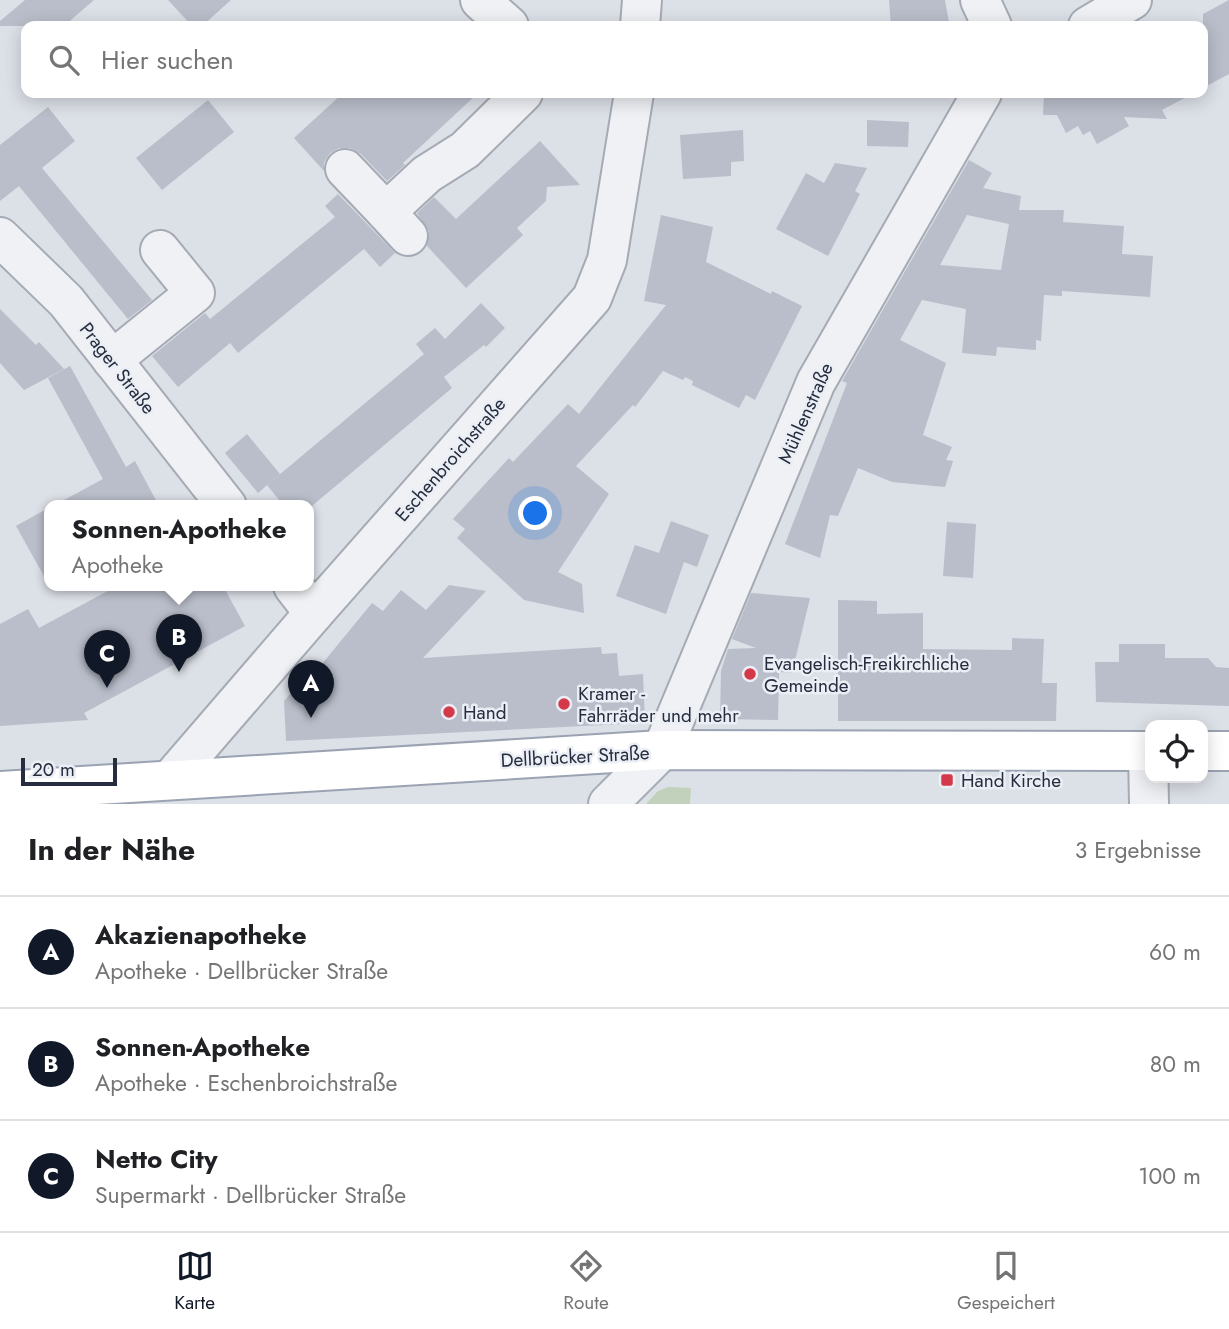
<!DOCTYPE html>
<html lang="de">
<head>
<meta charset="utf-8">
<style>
	body { margin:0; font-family:Jost,sans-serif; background:#f2f2f2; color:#202124 }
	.controls { position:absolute; right:21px; bottom:21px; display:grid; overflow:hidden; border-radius:14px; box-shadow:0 4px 18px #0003 }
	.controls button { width:63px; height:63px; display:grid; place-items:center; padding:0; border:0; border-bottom:2px solid #e0e0e0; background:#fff; color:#202124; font:35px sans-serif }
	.scale { position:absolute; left:21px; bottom:18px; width:96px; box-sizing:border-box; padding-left:7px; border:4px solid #252d3e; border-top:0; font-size:19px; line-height:24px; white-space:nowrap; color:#252d3e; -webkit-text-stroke:5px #ebeff5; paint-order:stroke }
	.you { position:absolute; left:536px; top:514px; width:24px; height:24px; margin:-18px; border:5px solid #fff; border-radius:50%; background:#1a73e8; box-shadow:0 0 0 10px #1a73e833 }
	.badge { display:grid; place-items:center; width:46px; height:46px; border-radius:50%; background:#111827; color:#fff; font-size:23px; font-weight:700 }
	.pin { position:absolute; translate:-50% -58px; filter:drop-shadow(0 2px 4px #0008) }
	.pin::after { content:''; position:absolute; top:37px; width:24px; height:21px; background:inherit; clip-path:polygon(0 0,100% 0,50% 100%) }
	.popup { position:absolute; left:44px; top:500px; width:270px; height:91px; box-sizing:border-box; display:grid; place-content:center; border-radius:14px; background:#fff; filter:drop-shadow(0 2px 5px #0005); font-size:23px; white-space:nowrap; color:#757577 }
	.popup b { font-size:26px; color:#202124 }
	.popup::after { content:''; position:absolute; left:50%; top:100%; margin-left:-14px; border:14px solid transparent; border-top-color:#fff }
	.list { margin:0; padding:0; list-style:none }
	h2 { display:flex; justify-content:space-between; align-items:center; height:91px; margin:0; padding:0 28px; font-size:30px }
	h2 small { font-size:23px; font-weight:400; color:#757577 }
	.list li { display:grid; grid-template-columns:46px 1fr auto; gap:21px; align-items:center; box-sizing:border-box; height:112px; padding:0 28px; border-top:2px solid #e0e0e0 }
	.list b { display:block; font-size:26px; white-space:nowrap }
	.list p { margin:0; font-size:23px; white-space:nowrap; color:#757577 }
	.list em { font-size:23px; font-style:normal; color:#757577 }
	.icon { flex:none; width:38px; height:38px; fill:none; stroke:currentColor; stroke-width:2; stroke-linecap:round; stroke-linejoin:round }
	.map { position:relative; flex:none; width:1229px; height:804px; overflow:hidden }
	.search { position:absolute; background:#fff; box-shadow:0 4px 18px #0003; left:21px; right:21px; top:21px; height:77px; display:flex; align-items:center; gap:18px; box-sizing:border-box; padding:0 24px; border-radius:14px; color:#757577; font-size:26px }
	.sheet { height:427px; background:#fff }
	nav { display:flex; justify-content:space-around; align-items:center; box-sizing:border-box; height:98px; border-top:2px solid #e0e0e0; background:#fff; font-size:19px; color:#757577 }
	nav a { display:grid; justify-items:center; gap:4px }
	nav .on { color:#111827 }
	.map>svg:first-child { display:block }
	.green { fill:#c1d1bc }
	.building { fill:#b9beca; fill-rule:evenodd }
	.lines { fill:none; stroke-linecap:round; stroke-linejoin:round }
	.minor-casing { stroke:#a5aab4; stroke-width:42 }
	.major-casing { stroke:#9ba3b3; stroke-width:42 }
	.minor { stroke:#eff1f5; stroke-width:38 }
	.major { stroke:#fff; stroke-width:38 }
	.poi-dot { fill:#d43949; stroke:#ebeff5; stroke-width:2.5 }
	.labels { text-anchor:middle; stroke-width:5; stroke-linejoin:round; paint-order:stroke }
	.street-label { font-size:19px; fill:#252d3e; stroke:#ebeff5 }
	.poi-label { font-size:19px; fill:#252d3e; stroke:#ebeff5; text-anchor:start }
</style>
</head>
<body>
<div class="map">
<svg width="1229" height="804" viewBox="0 0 1229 804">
	<rect width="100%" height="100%" fill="#dce0e7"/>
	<path class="green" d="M 668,787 L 691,788 L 690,804 L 646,804 L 658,791 Z"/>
	<g class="building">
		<path d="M 25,0 L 94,0 L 64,26 L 0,26 L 0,21 Z"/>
		<path d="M 168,0 L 231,0 L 202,26 L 192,26 Z"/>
		<path d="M 889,0 L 945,0 L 949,22 L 925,26 L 891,26 Z"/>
		<path d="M 1229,0 L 1229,74 L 1203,88 L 1203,14 Z"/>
		<path d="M 343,93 L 478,93 L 403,163 L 405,165 L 387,181 L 361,154 L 350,148 L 339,148 L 330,153 L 324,162 L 324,171 L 294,138 Z"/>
		<path d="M 1044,93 L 1194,93 L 1162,110 L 1167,119 L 1124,117 L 1129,126 L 1097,144 L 1090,131 L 1083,135 L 1078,126 L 1066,133 L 1057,115 L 1043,115 Z"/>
		<path d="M 208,100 L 234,132 L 162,190 L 136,158 Z"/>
		<path d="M 48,107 L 75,141 L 42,168 L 152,300 L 128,319 L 19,186 L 0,201 L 0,145 Z"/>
		<path d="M 867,120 L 909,122 L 908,147 L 867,146 Z"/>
		<path d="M 743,130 L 744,161 L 731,162 L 731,176 L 683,179 L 680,135 Z"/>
		<path d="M 540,141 L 580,185 L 547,187 L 546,201 L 517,228 L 523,235 L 466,288 L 427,246 L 429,231 L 417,213 L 434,197 L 456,219 Z"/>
		<path d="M 969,160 L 992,173 L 983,188 L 1021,196 L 1019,210 L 1064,210 L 1063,222 L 1124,226 L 1122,254 L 1153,256 L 1150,297 L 1062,291 L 1062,296 L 1044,295 L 1041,341 L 1036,340 L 1036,350 L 997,347 L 996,356 L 962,353 L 966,309 L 922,300 L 900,340 L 946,363 L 923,435 L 952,447 L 946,460 L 953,461 L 945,487 L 892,482 L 858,468 L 838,516 L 830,515 L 820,558 L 785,544 L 847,383 L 842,381 ZM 967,215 L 1009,224 L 1001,270 L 940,265 Z"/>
		<path d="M 835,163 L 867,168 L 855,191 L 860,194 L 828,256 L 776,229 L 806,173 L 824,183 Z"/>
		<path d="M 338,194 L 395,253 L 380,267 L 364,249 L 238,353 L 230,343 L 178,387 L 152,356 L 205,313 L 210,319 L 335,217 L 325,206 Z"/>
		<path d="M 661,215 L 713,227 L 706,262 L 771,294 L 772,291 L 802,306 L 755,400 L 746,395 L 739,408 L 692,385 L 693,381 L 685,377 L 683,380 L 663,371 L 635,407 L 633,405 L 576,466 L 609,494 L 558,572 L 582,584 L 584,613 L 524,600 L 457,538 L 465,529 L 453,519 L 509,458 L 513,462 L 568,404 L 579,414 L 666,305 L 644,301 Z"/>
		<path d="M 481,303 L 505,328 L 486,347 L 484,345 L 444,377 L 452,388 L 312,506 L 284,506 L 267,485 L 424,354 L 416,344 L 435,328 L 445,339 Z"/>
		<path d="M 0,309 L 36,345 L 39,342 L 64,369 L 24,390 L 0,363 Z"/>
		<path d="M 70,366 L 126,467 L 135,461 L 159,506 L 53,506 L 103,479 L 48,378 Z"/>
		<path d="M 247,434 L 280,474 L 258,493 L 225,453 Z"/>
		<path d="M 50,507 L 50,587 L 16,526 Z"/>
		<path d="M 671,521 L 709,535 L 697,567 L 684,562 L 666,614 L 616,596 L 635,545 L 659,553 Z"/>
		<path d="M 947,522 L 976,524 L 973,578 L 943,576 Z"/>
		<path d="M 449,585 L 486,591 L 423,658 L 601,647 L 602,654 L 617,653 L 619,676 L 643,674 L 645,723 L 286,741 L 284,701 L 301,681 L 308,681 L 372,603 L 383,611 L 401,590 L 426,610 Z"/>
		<path d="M 117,586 L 223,586 L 245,626 L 84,713 L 88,720 L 0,726 L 0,624 L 28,609 L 39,628 Z"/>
		<path d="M 751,593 L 810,598 L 792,673 L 779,672 L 778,720 L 720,719 L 721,671 L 728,649 L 756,648 L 732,639 Z"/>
		<path d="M 838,600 L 877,601 L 877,614 L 923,613 L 923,649 L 1012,650 L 1012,638 L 1044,639 L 1042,683 L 1057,683 L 1056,721 L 838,721 Z"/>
		<path d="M 1119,644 L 1165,644 L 1165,658 L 1208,658 L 1216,667 L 1229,668 L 1229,706 L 1096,702 L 1095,662 L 1119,662 Z"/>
	</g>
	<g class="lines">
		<g class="minor-casing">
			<g id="minor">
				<path d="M 480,0 L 509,26"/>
				<path d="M 980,0 L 992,26"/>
				<path d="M 640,26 L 642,0"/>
				<path d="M 1088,26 L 1132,0"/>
				<path d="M 345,169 L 386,212 L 427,174 L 465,150 L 523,93"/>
				<path d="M 386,212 L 408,236"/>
				<path d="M 0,237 L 66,301 L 227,506"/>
				<path d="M 112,360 L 195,293 L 160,250"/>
				<path d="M 293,586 L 314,613"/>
				<path d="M 1148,751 L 1149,804"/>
				<path d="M 170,780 L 314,613 L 592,298 L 607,260 L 634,93"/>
				<path d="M 608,804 L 662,750 L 816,382 L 982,93"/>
			</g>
		</g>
		<g class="major-casing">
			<g id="major">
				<path d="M 1203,751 L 1229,751"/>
				<path d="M 0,791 L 662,750 L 1150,751"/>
			</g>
		</g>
		<use href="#minor" class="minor"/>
		<use href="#major" class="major"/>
	</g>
	<g class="poi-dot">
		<circle cx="750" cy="674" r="7"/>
		<circle cx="564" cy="704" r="7"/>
		<circle cx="449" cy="712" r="7"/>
		<rect x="940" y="773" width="14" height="14" rx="3.5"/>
	</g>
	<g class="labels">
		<g class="street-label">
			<text transform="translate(118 368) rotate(52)" y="7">Prager Straße</text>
			<text transform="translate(805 413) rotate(-66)" y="7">Mühlenstraße</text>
			<text transform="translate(450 459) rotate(-49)" y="7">Eschenbroichstraße</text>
			<text transform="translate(575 756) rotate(-3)" y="7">Dellbrücker Straße</text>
		</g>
		<g class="poi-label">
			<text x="764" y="670">Evangelisch-Freikirchliche<tspan x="764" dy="22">Gemeinde</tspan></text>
			<text x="578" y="700">Kramer -<tspan x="578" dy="22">Fahrräder und mehr</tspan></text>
			<text x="463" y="719">Hand</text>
			<text x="961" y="787">Hand Kirche</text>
		</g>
	</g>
</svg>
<div class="controls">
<button><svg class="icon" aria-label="locate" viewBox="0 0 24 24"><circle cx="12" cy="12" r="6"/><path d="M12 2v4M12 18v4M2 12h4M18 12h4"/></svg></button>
</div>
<div class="scale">20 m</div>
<div class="you"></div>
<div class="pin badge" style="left:311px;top:718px">A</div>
<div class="pin badge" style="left:179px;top:672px">B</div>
<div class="popup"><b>Sonnen-Apotheke</b>Apotheke</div>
<div class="pin badge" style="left:107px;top:688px">C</div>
<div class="search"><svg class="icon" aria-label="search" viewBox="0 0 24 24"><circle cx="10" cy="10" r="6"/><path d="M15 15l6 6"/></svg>Hier suchen</div>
</div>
<section class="sheet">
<h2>In der Nähe<small>3 Ergebnisse</small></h2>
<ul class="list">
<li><span class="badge">A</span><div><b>Akazienapotheke</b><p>Apotheke · Dellbrücker Straße</p></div><em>60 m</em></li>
<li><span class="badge">B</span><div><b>Sonnen-Apotheke</b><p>Apotheke · Eschenbroichstraße</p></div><em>80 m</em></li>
<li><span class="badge">C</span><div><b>Netto City</b><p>Supermarkt · Dellbrücker Straße</p></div><em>100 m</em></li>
</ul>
</section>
<nav>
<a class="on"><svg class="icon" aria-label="map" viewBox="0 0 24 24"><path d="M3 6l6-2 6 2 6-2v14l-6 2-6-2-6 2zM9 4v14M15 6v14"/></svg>Karte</a>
<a><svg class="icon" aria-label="directions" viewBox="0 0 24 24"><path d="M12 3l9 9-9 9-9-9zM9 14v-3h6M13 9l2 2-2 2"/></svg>Route</a>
<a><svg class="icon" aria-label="saved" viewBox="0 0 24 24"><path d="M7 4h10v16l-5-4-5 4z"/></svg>Gespeichert</a>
</nav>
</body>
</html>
